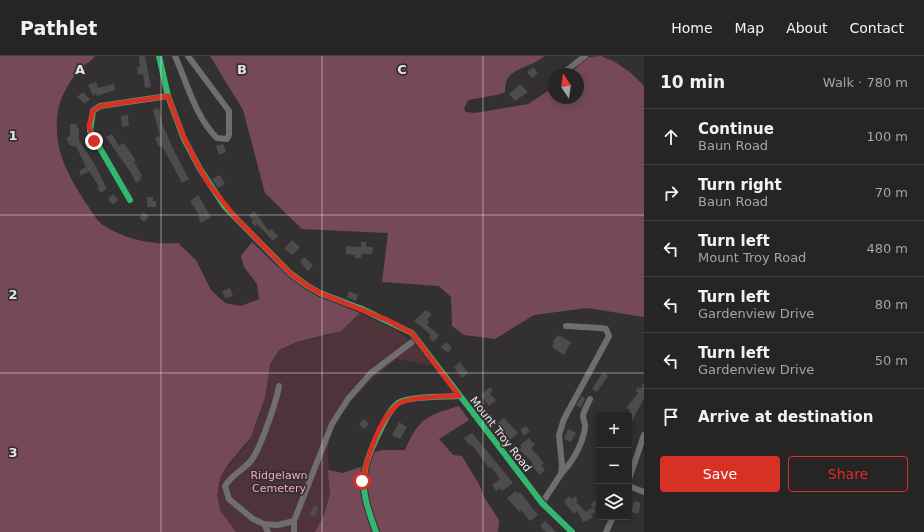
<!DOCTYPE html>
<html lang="en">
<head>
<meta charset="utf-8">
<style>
	body { margin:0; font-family:"DejaVu Sans",sans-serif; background:#323032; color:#f1f3f6 }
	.controls { position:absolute; right:12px; bottom:12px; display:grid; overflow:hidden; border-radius:4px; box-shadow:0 2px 10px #0003 }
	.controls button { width:36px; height:36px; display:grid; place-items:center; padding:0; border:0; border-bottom:1px solid #424142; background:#262425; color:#f1f3f6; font:20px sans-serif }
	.compass { position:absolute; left:548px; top:12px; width:36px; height:36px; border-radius:50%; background:#262425; box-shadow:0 2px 10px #0003; rotate:347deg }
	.stop { position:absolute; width:12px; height:12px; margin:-9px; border:3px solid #d93025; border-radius:50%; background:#fff }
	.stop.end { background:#d93025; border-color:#fff; box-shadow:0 1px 4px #0008 }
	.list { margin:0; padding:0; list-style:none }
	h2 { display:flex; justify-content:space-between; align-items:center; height:52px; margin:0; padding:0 16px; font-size:17px }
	h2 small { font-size:13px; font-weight:400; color:#a4a4a7 }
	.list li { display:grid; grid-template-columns:26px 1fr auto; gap:12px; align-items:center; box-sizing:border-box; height:56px; padding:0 16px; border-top:1px solid #424142 }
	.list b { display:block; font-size:15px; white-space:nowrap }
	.list p { margin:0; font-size:13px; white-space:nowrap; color:#a4a4a7 }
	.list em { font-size:13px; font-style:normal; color:#a4a4a7 }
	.actions { display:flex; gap:8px; padding:12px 16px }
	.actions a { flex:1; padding:9px 0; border:1px solid #d93025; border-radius:4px; text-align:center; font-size:14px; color:#d93025 }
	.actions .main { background:#d93025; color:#fff }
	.icon { flex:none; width:22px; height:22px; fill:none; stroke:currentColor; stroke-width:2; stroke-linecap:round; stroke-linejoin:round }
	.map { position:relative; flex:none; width:644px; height:476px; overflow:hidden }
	header { display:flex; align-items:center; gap:24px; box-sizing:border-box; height:56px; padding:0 20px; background:#262425; border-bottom:1px solid #424142 }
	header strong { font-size:19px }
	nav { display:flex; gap:22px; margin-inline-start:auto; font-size:14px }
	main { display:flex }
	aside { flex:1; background:#262425 }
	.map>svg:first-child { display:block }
	.green { fill:#4e333b }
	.forest { fill:#764959 }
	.building { fill:#4e4b4c }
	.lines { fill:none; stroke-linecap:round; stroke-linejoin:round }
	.minor { stroke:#6f6d6d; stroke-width:6 }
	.cycleway-casing { stroke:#342f30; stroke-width:8 }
	.cycleway { stroke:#33b770; stroke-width:6 }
	.route { stroke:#d93025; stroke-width:5 }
	.grid { fill:none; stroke:#e6e3e4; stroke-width:1; stroke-opacity:0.55 }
	.labels { text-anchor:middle; stroke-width:3.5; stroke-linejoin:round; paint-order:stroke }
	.street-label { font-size:11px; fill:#e6e3e4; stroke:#342f30 }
	.park-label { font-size:11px; fill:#f6a3bf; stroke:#342f30 }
	.grid-label { font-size:13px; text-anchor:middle; font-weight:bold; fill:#e6e3e4; stroke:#342f30; stroke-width:3.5; stroke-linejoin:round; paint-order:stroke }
</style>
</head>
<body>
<header>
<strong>Pathlet</strong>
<nav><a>Home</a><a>Map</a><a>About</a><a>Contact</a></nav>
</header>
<main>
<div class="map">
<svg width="644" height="476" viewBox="0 0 644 476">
	<rect width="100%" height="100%" fill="#333031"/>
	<path class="green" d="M 360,257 C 395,272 410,279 433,310 L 397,303 C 370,322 331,359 328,393 C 327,407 332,427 330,439 C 328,453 321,464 315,476 L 236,476 C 228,465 217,453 217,439 C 216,413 242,401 251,380 C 256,368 262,355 265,343 C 268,327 266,306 279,294 C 293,282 312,285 328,279 C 340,275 352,266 360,257 Z"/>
	<g class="forest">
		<path d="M 0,0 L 95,0 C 92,5 84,8 79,14 C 70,24 61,40 58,54 C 52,92 68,120 88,150 C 92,156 97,165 103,169 C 126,184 152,189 178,187 L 196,204 L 211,234 L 225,247 L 241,250 L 259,243 L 257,228 L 244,211 L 241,200 L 252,186 L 277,210 L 314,238 L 360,257 L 341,275 L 296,286 L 279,294 L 270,308 L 265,342 L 251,381 L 227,410 L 220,422 L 217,439 L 220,454 L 236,476 L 0,476 Z"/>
		<path d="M 210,0 L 544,0 C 535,10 513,11 507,24 C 505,27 505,33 505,36 C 493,41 481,41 468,44 L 464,53 L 466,56 L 475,57 L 528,48 L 554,31 L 554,42 L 578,42 L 578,18 L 569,18 L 589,1 L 601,0 L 615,6 L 631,17 L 644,30 L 644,261 L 587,252 L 534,259 L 495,283 L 464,279 L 452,270 L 451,241 L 439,230 L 382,226 L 388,177 L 302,173 L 265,137 L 243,54 Z"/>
		<path d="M 459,350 L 469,364 L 439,383 L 453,399 L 462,400 L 480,430 L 484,441 L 499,464 L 498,476 L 315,476 L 324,459 L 330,438 L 328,414 L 343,417 L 363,410 L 375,396 L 382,394 L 405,394 C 419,362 426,360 459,350 Z"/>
	</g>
	<g class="building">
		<path d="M 139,0 L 145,0 L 151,31 L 145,32 L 143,18 L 138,19 L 137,12 L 140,10 Z"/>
		<path d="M 533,11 L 538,17 L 532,22 L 527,16 Z"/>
		<path d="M 96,26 L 98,32 L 114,28 L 115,34 L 97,40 L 96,37 L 93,40 L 88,29 Z"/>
		<path d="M 520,28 L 528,36 L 515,45 L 509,38 Z"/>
		<path d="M 83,36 L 90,43 L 85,48 L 77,41 Z"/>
		<path d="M 159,52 L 162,67 L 173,93 L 189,123 L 182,127 L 162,90 L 159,91 L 155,82 L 160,80 L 153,54 Z"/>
		<path d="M 128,59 L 129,70 L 122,71 L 121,60 Z"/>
		<path d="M 70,68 L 77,68 L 77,72 L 79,72 L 79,85 L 94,107 L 107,133 L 102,136 L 100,136 L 97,132 L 99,131 L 89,115 L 81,120 L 79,115 L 86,111 L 76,90 L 74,91 L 73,89 L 70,90 L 66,82 L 70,80 Z"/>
		<path d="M 112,78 L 119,90 L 124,87 L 136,105 L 134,106 L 142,120 L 140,122 L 141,124 L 136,127 L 131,117 L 106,81 Z"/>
		<path d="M 223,88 L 226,96 L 219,99 L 216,90 Z"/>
		<path d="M 220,119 L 225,128 L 218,132 L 212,123 Z"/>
		<path d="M 113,138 L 118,144 L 113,149 L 108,143 Z"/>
		<path d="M 198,139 L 211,161 L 201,167 L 198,161 L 200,160 L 190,145 Z"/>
		<path d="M 147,141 L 153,141 L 153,145 L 156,145 L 156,151 L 147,151 Z"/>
		<path d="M 254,155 L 269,175 L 271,173 L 278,180 L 273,185 L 257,168 L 255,170 L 251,166 L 253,164 L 249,160 Z"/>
		<path d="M 143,156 L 149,160 L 144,166 L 139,162 Z"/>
		<path d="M 292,184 L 300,191 L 293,199 L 284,193 Z"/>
		<path d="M 361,186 L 366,186 L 366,191 L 373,191 L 372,198 L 361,198 L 361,202 L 355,202 L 355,199 L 346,198 L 346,190 L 361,191 Z"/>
		<path d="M 304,201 L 313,209 L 308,215 L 300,206 Z"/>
		<path d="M 230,232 L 233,240 L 225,242 L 222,235 Z"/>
		<path d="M 349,235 L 358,239 L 356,245 L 347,241 Z"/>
		<path d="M 426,254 L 432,258 L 427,264 L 429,266 L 427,269 L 439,279 L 434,286 L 429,282 L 431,279 L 414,265 Z"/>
		<path d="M 558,279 L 571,286 L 564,299 L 552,291 L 554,287 L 552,286 Z"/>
		<path d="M 446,286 L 452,292 L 448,297 L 441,291 Z"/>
		<path d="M 460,306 L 468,317 L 462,322 L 454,311 Z"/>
		<path d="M 603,316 L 608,320 L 597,336 L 592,333 Z"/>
		<path d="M 644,326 L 644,342 L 629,371 L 629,359 L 628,358 L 630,354 L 626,352 L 638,337 L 636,335 L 638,331 L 640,333 Z"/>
		<path d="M 490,331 L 493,335 L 490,338 L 496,344 L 489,350 L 481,339 Z"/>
		<path d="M 582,340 L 585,342 L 581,352 L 576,349 Z"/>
		<path d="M 504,362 L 518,377 L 510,384 L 498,367 Z"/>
		<path d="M 363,363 L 369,367 L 365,373 L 359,369 Z"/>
		<path d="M 399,366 L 407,371 L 400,383 L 392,379 Z"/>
		<path d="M 526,370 L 530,375 L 524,380 L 520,374 Z"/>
		<path d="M 568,373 L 576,377 L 571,386 L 564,383 Z"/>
		<path d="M 472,377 L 513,427 L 502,435 L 500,432 L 496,435 L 492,429 L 500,423 L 491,411 L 489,412 L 472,389 L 470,390 L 464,382 Z"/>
		<path d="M 529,382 L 535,389 L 531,392 L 544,407 L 541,409 L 545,414 L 540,419 L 531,409 L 533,407 L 519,393 L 522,392 L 520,389 Z"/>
		<path d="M 516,435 L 518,438 L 520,436 L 538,459 L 530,465 L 521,454 L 519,456 L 507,442 Z"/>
		<path d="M 569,440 L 572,443 L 575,440 L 578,444 L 576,446 L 586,456 L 593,451 L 591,448 L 596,444 L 599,448 L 594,452 L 596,456 L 591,459 L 593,462 L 583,466 L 577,455 L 574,458 L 564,446 Z"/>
		<path d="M 634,445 L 641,447 L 638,458 L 631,456 Z"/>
		<path d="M 314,449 L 319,451 L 315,461 L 309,459 Z"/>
		<path d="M 545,465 L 556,476 L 546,476 L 540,470 Z"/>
	</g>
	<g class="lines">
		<g class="minor">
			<path d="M 159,0 L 168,40 L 184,83 L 200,113 L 225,151 L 290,217 L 306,229 L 320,237 L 362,253 L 412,277 L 542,447 L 572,476"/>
			<path d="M 175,0 C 187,27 196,62 217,82 L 227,83 L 229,79 L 229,55 L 188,0"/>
			<path d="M 562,18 L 585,0"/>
			<path d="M 130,144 L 90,75 L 93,55 L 100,50 L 168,40"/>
			<path d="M 279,330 C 277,344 261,390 253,402 C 245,414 233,417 225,430 L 229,443 L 253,463 L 264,468 L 278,469 L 294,465"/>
			<path d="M 561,418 C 573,405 582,390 585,372 C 586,368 583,364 583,360 C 584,354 588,348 590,343"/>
			<path d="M 629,423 L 644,379"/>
			<path d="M 629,430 L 644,436"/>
			<path d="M 542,447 L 561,418 L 562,409 L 559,379 L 564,363 L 609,280 L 606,273 L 600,272 L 566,270"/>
			<path d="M 264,468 L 268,476"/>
			<path d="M 294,476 L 294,465 L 332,368 L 348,343 L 371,317 L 416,283"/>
			<path d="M 376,476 C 360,432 358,418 380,375 C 384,366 390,353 398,347 C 408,340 445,341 459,340"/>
			<path d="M 606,476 L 613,461"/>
		</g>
		<g class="cycleway-casing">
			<g id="cycleway">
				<path d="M 159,0 L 168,40 L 184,83 L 200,113 L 225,151 L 290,217 L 306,229 L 320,237 L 362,253 L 412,277 L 542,447 L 572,476"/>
				<path d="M 130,144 L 90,75 L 93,55 L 100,50 L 168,40"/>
				<path d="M 376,476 C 360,432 358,418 380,375 C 384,366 390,353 398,347 C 408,340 445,341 459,340"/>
			</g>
		</g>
		<use href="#cycleway" class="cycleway"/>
	</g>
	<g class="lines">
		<path class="route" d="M 94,85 L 89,70 L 93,55 L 100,50 L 168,40 L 184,82 L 200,113 L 209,128 L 235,161 L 290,217 L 306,229 L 320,237 L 387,264 L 412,277 L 459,340 C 446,340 407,341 398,348 C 378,364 368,401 362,425"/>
	</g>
	<path class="grid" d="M 161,0 L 161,476M 322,0 L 322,476M 483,0 L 483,476M 0,159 L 644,159M 0,317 L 644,317"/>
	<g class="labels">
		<g class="street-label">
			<text transform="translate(501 378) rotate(52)" y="4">Mount Troy Road</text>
		</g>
		<g class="park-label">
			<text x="279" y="423">Ridgelawn<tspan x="279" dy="13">Cemetery</tspan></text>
		</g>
	</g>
	<g class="grid-label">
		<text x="80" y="18">A</text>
		<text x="242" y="18">B</text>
		<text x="402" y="18">C</text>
		<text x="13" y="84">1</text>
		<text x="13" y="243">2</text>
		<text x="13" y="401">3</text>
	</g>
</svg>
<div class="controls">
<button>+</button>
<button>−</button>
<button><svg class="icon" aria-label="layers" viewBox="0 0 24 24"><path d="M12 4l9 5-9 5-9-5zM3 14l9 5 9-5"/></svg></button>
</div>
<svg class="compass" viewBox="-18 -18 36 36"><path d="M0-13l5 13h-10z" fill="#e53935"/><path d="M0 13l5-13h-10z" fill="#a4a4a7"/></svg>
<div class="stop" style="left:362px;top:425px"></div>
<div class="stop end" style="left:94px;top:85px"></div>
</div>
<aside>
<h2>10 min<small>Walk · 780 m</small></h2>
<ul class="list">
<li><svg class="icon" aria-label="ahead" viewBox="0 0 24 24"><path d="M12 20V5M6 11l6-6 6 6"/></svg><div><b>Continue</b><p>Baun Road</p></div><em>100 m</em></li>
<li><svg class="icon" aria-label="right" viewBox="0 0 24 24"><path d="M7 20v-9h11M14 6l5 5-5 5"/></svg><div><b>Turn right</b><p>Baun Road</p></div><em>70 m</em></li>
<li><svg class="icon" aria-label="left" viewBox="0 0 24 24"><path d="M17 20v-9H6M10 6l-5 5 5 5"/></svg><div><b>Turn left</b><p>Mount Troy Road</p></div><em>480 m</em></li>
<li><svg class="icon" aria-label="left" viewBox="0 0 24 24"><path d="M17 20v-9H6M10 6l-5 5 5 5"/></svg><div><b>Turn left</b><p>Gardenview Drive</p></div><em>80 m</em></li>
<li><svg class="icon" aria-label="left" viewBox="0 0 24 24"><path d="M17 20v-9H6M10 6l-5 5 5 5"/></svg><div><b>Turn left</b><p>Gardenview Drive</p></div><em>50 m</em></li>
<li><svg class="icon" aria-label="arrive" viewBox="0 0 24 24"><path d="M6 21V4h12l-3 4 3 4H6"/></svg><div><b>Arrive at destination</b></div></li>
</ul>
<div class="actions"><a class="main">Save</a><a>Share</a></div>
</aside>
</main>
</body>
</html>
